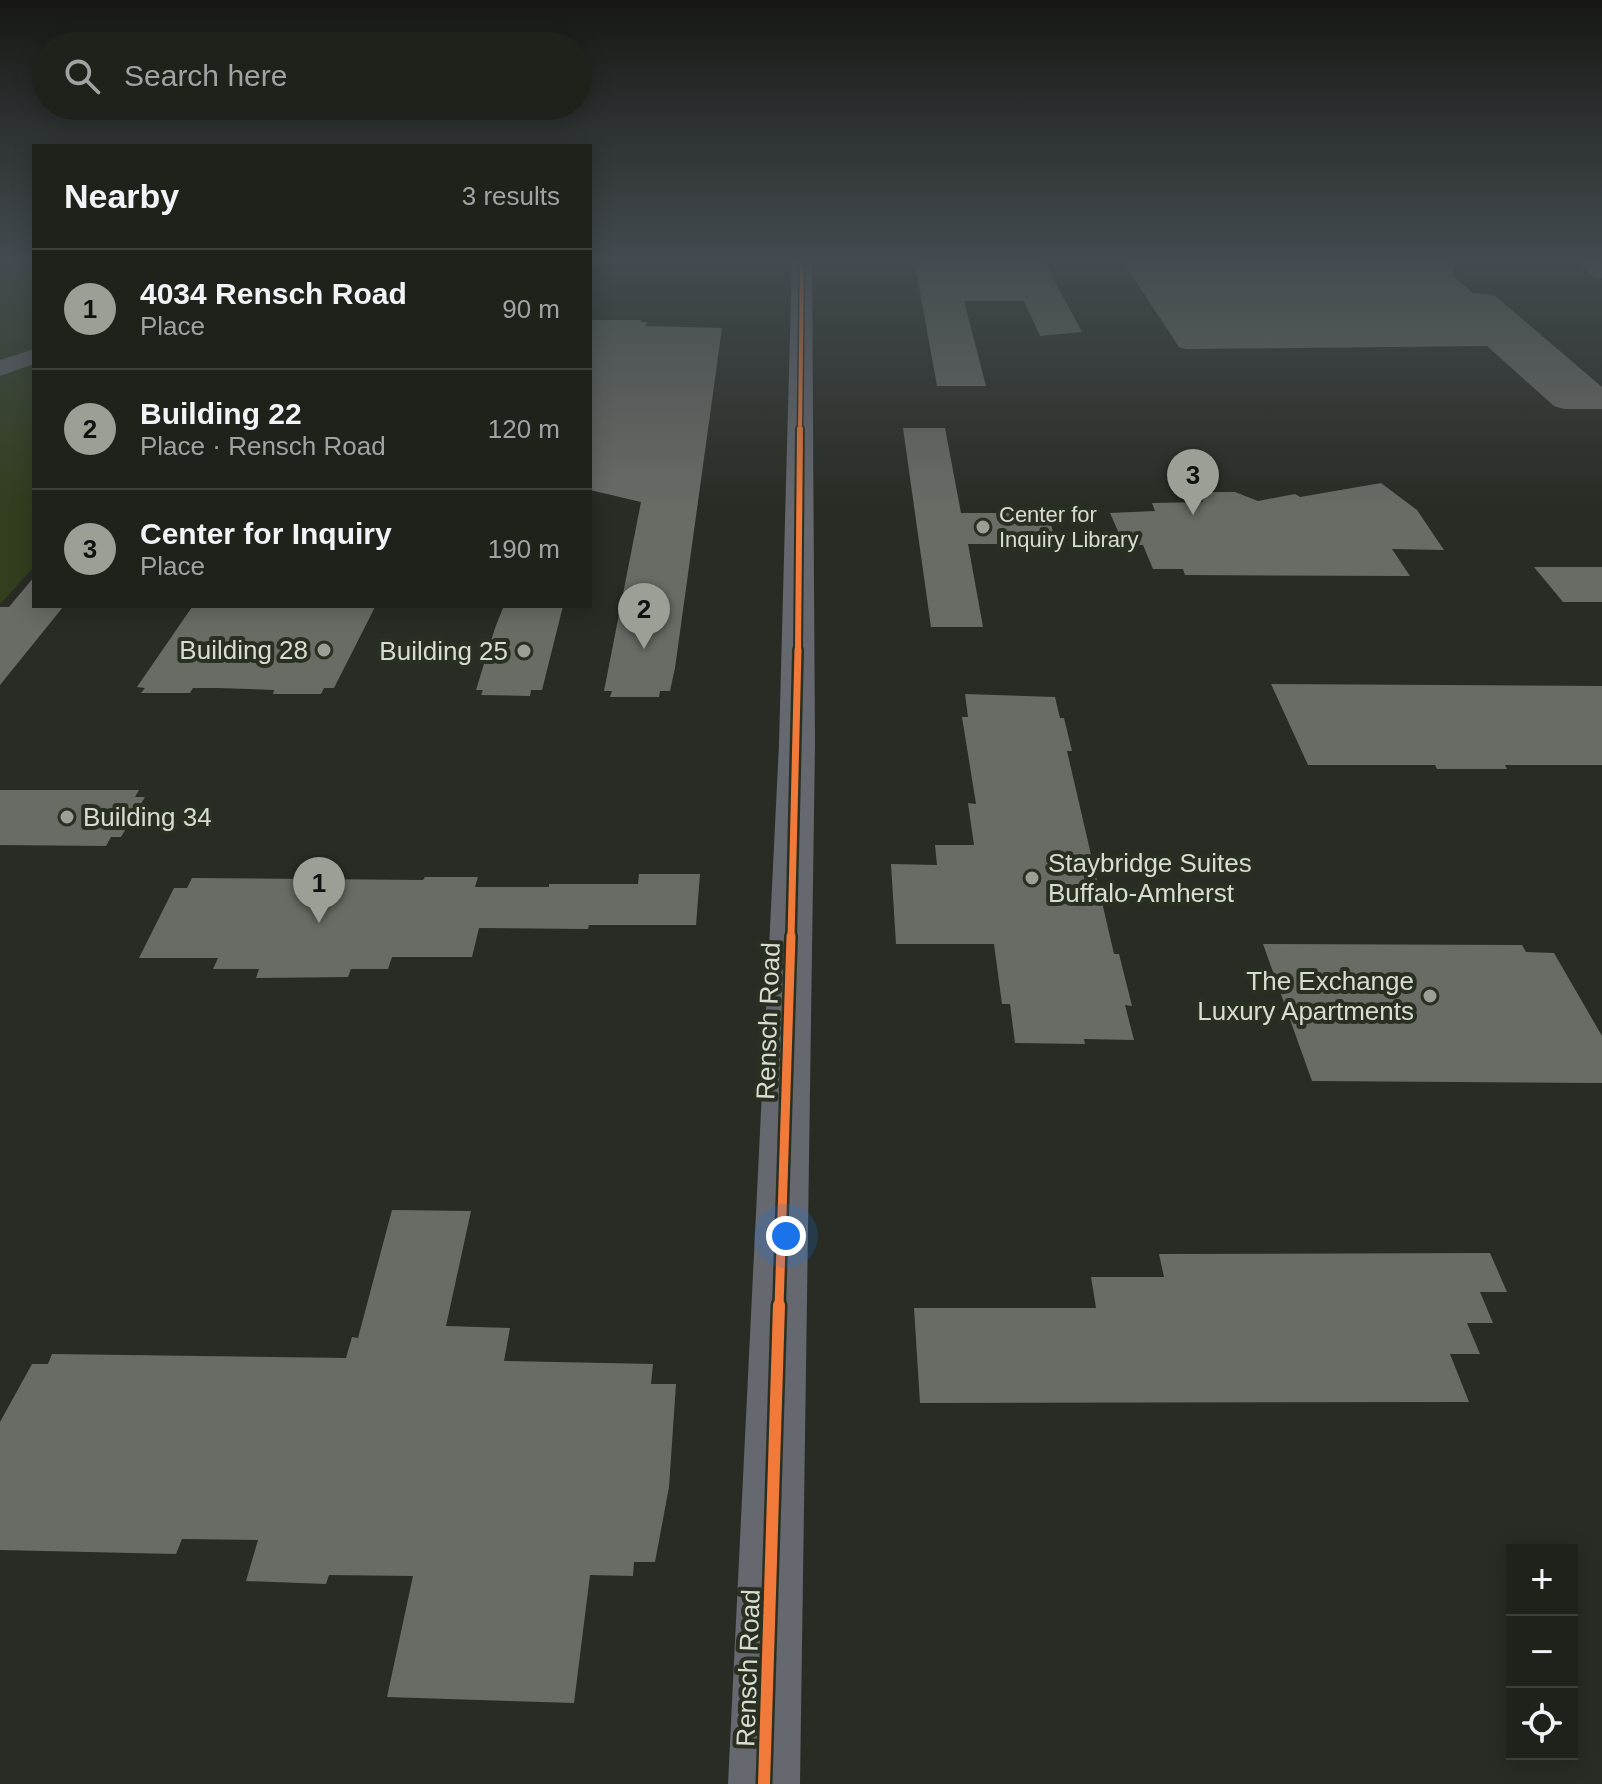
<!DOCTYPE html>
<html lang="en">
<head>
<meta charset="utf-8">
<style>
	body { margin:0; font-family:Arial,sans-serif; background:#272924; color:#f1f3f6 }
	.controls { position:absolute; right:24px; bottom:24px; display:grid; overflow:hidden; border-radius:0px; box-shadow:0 4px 20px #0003 }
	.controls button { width:72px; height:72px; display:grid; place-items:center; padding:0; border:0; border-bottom:2px solid #3c3e3a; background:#1f211b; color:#f1f3f6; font:40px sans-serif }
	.you { position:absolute; left:786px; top:1236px; width:28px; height:28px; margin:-20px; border:6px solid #fff; border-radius:50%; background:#1a73e8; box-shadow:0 0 0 12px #1a73e833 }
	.badge { display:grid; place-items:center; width:52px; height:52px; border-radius:50%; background:#9b9f95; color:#111; font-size:26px; font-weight:700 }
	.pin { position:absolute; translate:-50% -66px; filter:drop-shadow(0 2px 4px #0008) }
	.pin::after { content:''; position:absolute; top:42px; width:28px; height:24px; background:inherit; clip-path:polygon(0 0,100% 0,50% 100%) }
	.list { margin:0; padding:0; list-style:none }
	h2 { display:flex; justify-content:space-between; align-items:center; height:104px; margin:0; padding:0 32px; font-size:34px }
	h2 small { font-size:26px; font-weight:400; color:#a1a3a3 }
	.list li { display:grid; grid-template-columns:52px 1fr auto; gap:24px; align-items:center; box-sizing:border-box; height:120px; padding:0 32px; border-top:2px solid #3c3e3a }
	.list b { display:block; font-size:30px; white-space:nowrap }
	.list p { margin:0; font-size:26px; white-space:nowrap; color:#a1a3a3 }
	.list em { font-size:26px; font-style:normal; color:#a1a3a3 }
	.icon { flex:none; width:44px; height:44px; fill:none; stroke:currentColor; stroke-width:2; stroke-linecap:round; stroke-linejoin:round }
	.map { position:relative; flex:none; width:1602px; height:1784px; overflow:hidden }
	.search { position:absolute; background:#1f211b; box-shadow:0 4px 20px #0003; left:32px; top:32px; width:560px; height:88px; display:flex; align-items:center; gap:20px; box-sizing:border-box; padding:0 28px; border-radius:44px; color:#a1a3a3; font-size:30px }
	.panel { position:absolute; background:#1f211b; box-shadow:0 4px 20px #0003; left:32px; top:144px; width:560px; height:464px; border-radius:0px }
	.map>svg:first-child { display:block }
	.green { fill:#333e1e }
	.building { fill:#696c65 }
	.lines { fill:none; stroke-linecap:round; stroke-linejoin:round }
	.minor { fill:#65686f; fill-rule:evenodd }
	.major { fill:#64686b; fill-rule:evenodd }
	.highway { fill:#606264; fill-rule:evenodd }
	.cycleway-far4-casing { stroke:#2a3021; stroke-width:7 }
	.cycleway-far3-casing { stroke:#2a3021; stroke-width:10 }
	.cycleway-far2-casing { stroke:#2a3021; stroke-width:12 }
	.cycleway-far1-casing { stroke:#2a3021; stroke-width:14 }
	.cycleway-casing { stroke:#2a3021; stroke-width:17 }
	.cycleway-far4 { stroke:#f17a3a; stroke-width:4 }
	.cycleway-far3 { stroke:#f17a3a; stroke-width:6 }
	.cycleway-far2 { stroke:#f17a3a; stroke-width:7 }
	.cycleway-far1 { stroke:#f17a3a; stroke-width:9 }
	.cycleway { stroke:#f17a3a; stroke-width:12 }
	.poi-dot { fill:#9b9f95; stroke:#2a3021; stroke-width:3 }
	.labels { text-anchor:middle; stroke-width:8; stroke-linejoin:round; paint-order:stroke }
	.far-poi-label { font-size:22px; fill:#d8ddd2; stroke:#2a3021; text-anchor:start }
	.poi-label { font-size:26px; fill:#d8ddd2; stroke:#2a3021; text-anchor:end }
	.street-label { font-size:26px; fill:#d8ddd2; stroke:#2a3021 }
</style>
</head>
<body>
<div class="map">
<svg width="1602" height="1784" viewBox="0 0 1602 1784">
	<rect width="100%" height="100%" fill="#292c24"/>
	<path class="green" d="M 0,259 L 34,259 L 34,567 L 0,604 Z"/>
	<g class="building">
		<path d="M 914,259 L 1043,259 L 1082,332 L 1040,336 L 1024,301 L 964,301 L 986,386 L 937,386 Z"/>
		<path d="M 1121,259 L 1452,259 L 1453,276 L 1473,293 L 1494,295 L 1602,387 L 1602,409 L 1564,409 L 1554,406 L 1487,346 L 1186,349 L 1179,347 Z"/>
		<path d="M 590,320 L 641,320 L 641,322 L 647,322 L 646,326 L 722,328 L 675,668 L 670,691 L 660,691 L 659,697 L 610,697 L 612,691 L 604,691 L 641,502 L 590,490 Z"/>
		<path d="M 903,428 L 945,428 L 961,513 L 1048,513 L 1056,544 L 968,544 L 983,627 L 931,627 Z"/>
		<path d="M 1381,483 L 1417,510 L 1444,550 L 1392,549 L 1410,576 L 1185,575 L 1183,569 L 1153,569 L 1143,545 L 1124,545 L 1110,513 L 1155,511 L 1152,503 L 1203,502 L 1198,492 L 1235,492 L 1258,501 L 1295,494 L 1300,497 Z"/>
		<path d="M 1534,567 L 1602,567 L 1602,602 L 1563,602 Z"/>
		<path d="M 34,577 L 34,606 L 63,607 L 0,685 L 0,607 L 9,607 Z"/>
		<path d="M 511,606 L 563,606 L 542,690 L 531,690 L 530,696 L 481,695 L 483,690 L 476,690 L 495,628 L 503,608 Z"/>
		<path d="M 192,607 L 365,606 L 375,607 L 334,688 L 324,688 L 321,694 L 273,694 L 274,690 L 218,688 L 193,688 L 190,693 L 141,693 L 145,688 L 137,687 Z"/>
		<path d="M 1271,684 L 1602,686 L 1602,765 L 1505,765 L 1507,769 L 1437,769 L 1435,765 L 1308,765 Z"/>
		<path d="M 965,694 L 1055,697 L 1060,718 L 1064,718 L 1072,751 L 1067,751 L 1114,954 L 1119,954 L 1132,1006 L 1125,1005 L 1134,1040 L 1084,1039 L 1085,1044 L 1015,1043 L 1010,1004 L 1002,1004 L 994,944 L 896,944 L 891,864 L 937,865 L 935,845 L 974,845 L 968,803 L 976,804 L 962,717 L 968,717 Z"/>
		<path d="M 0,790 L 139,790 L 135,797 L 145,797 L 121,837 L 111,837 L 106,846 L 0,845 Z"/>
		<path d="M 639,874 L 700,874 L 696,925 L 589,925 L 588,929 L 479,928 L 472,957 L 392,957 L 388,969 L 351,969 L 348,977 L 256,978 L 259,969 L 213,969 L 218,958 L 139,958 L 174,888 L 187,888 L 192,878 L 423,880 L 425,877 L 478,877 L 475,887 L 549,887 L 549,884 L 638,884 Z"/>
		<path d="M 1263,944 L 1522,945 L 1526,952 L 1554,953 L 1602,1036 L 1602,1083 L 1312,1081 Z"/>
		<path d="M 392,1210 L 471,1211 L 446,1326 L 510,1328 L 504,1361 L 653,1364 L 651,1384 L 676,1384 L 669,1487 L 655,1562 L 634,1562 L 633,1576 L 590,1575 L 574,1703 L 387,1697 L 413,1576 L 329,1575 L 326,1584 L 246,1581 L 258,1540 L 182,1539 L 176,1554 L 0,1550 L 0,1422 L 32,1364 L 48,1364 L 52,1354 L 346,1358 L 352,1337 L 358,1338 Z"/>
		<path d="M 1490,1253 L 1507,1292 L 1480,1292 L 1493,1323 L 1467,1323 L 1480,1354 L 1450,1354 L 1469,1402 L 920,1403 L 914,1308 L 1096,1308 L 1091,1277 L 1164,1277 L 1159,1254 Z"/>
	</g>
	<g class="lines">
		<path class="minor" d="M 792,259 L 812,259 L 815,744 L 800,1784 L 728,1784 L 779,744 Z"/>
		<path class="major" d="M 1573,259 L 1597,259 L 1602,262 L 1602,278 L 1594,277 Z"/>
		<path class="highway" d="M 34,349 L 34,364 L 0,376 L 0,360 Z"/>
		<g class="cycleway-far4-casing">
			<path id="cycleway-far4" d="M 800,431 L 802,259"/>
		</g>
		<g class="cycleway-far3-casing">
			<path id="cycleway-far3" d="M 798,652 L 800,429"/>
		</g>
		<g class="cycleway-far2-casing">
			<path id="cycleway-far2" d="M 791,938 L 798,650"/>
		</g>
		<g class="cycleway-far1-casing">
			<path id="cycleway-far1" d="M 779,1307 L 791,936"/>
		</g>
		<g class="cycleway-casing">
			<path id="cycleway" d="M 764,1784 L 779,1305"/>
		</g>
		<use href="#cycleway-far4" class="cycleway-far4"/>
		<use href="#cycleway-far3" class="cycleway-far3"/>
		<use href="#cycleway-far2" class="cycleway-far2"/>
		<use href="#cycleway-far1" class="cycleway-far1"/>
		<use href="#cycleway" class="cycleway"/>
	</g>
	<linearGradient id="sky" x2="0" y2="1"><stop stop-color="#171814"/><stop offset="0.51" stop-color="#434b50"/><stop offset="1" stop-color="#434b50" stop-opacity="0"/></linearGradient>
	<rect width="1602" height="508" fill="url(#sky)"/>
	<g class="poi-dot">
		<circle cx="983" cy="527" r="8"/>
		<circle cx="324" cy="650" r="8"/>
		<circle cx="524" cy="651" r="8"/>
		<circle cx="67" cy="817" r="8"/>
		<circle cx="1032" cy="878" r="8"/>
		<circle cx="1430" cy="996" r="8"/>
	</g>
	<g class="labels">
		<g class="far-poi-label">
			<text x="999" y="522">Center for<tspan x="999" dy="25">Inquiry Library</tspan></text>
		</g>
		<g class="poi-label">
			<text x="308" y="659">Building 28</text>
			<text x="508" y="660">Building 25</text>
			<text x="83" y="826" text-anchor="start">Building 34</text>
			<text x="1048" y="872" text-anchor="start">Staybridge Suites<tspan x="1048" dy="30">Buffalo-Amherst</tspan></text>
			<text x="1414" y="990">The Exchange<tspan x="1414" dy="30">Luxury Apartments</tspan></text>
		</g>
		<g class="street-label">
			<text transform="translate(768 1021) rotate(-88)" y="9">Rensch Road</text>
			<text transform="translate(748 1668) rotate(-88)" y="9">Rensch Road</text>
		</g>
	</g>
</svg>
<div class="controls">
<button>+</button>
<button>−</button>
<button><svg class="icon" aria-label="locate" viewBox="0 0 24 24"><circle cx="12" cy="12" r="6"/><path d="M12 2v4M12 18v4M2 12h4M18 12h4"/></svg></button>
</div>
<div class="you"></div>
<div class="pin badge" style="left:319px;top:923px">1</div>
<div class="pin badge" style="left:644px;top:649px">2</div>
<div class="pin badge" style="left:1193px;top:515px">3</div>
<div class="search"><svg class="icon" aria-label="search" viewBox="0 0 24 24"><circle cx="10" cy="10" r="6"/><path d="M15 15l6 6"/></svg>Search here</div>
<section class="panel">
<h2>Nearby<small>3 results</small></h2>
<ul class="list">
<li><span class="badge">1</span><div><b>4034 Rensch Road</b><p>Place</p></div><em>90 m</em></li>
<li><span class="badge">2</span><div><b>Building 22</b><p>Place · Rensch Road</p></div><em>120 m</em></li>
<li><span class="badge">3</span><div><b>Center for Inquiry</b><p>Place</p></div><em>190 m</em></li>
</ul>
</section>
</div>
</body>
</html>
